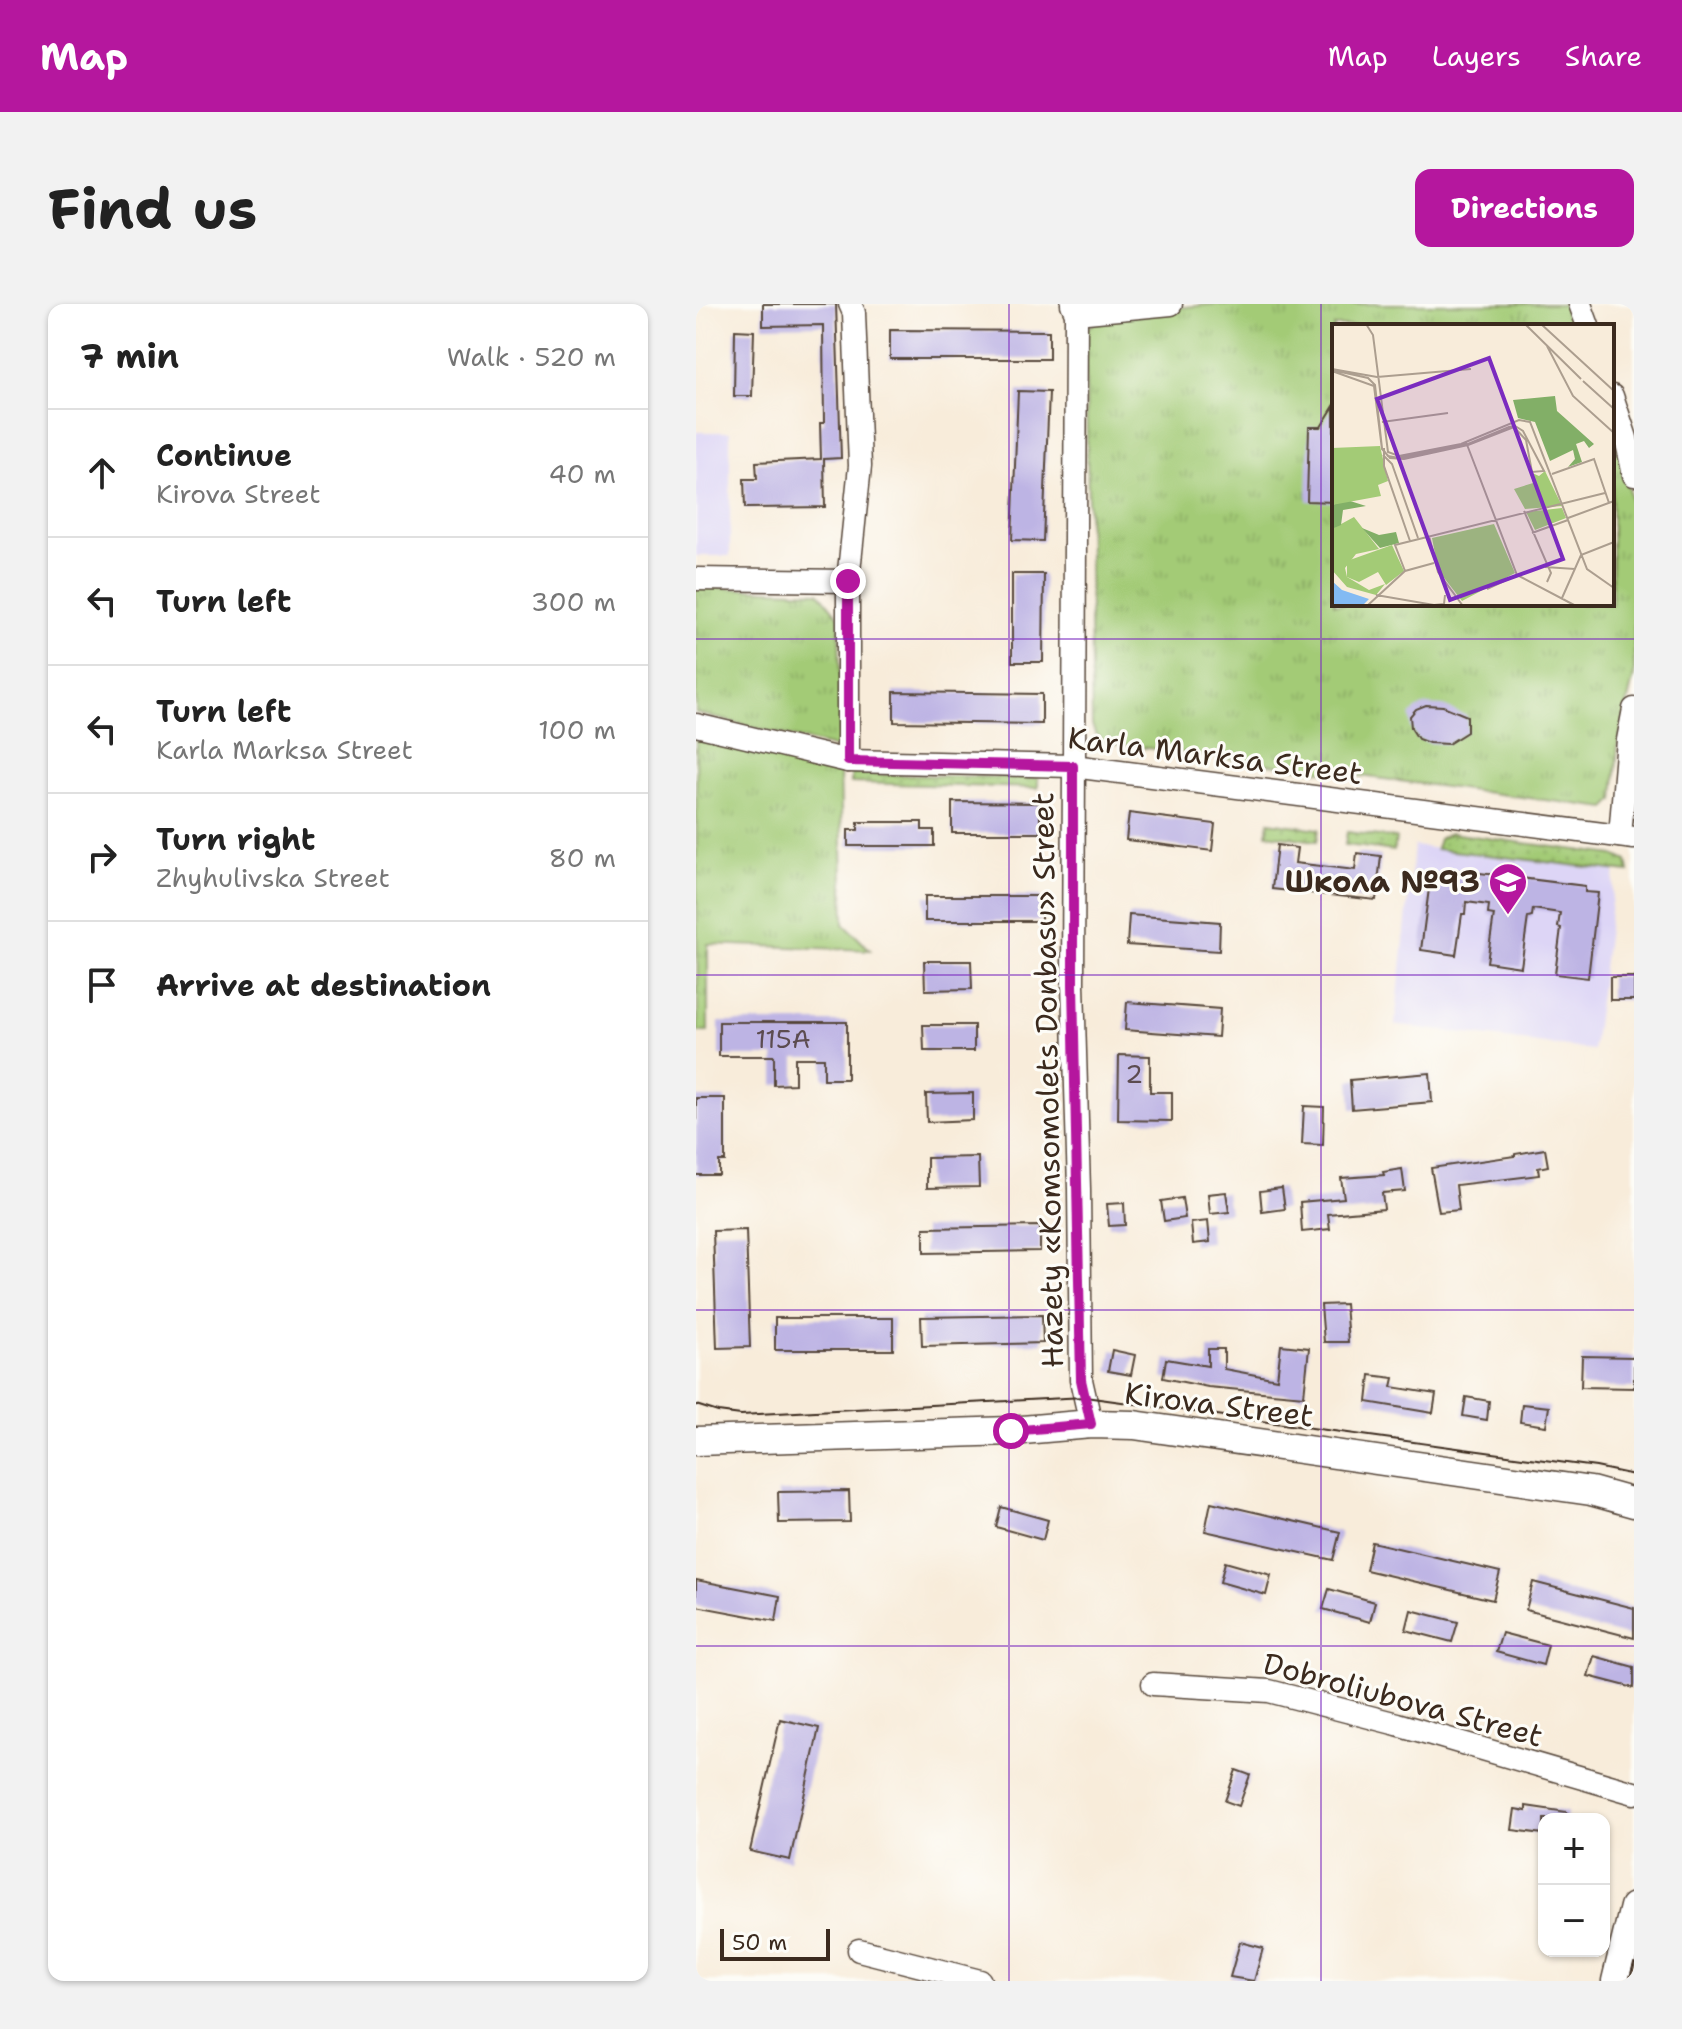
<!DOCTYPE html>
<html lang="en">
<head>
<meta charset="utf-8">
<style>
	body { margin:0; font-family:"Shantell Sans",sans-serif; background:#f2f2f2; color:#222 }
	.controls { position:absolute; right:24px; bottom:24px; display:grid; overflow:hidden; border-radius:16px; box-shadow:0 2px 6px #0004 }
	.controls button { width:72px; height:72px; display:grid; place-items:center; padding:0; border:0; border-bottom:2px solid #e0e0e0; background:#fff; color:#222; font:40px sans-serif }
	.scale { position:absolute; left:24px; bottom:20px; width:110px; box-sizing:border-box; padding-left:8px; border:4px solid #3b2a1e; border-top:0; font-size:22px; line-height:28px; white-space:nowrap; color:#3b2a1e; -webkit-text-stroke:6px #fdfcf7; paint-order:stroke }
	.stop { position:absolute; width:24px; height:24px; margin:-18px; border:6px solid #b5179e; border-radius:50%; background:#fff }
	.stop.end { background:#b5179e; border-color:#fff; box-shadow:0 2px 8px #0008 }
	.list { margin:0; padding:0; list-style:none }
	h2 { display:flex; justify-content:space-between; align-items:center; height:104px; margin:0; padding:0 32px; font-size:34px }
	h2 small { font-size:26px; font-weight:400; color:#767676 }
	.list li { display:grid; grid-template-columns:52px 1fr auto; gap:24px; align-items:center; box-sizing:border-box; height:128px; padding:0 32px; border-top:2px solid #e0e0e0 }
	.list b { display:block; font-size:30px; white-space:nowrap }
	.list p { margin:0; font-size:26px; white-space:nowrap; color:#767676 }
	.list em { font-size:26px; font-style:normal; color:#767676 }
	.icon { flex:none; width:44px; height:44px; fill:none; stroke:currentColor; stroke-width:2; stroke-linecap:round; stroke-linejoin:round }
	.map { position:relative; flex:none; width:938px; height:1677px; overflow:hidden; border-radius:16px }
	header { display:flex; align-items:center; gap:48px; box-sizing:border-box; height:112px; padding:0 40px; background:#b5179e; color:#fff }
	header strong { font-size:38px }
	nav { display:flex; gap:44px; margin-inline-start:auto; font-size:28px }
	.intro { display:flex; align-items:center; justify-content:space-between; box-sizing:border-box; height:192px; padding:0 48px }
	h1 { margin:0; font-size:56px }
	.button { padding:20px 36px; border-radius:16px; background:#b5179e; color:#fff; font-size:28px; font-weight:700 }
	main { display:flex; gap:48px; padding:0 48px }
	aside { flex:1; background:#fff; border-radius:16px; box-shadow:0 2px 6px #0004 }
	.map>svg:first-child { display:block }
	.built { fill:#ddd5f6 }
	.grass { fill:url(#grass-dots); stroke:#6f7a4a; stroke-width:2 }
	.park { fill:url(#park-tufts); stroke:#6f7a4a; stroke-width:2 }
	.building { fill:#bdb4e4 }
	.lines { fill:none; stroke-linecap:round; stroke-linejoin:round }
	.minor-casing { stroke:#57473a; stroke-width:25 }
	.major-casing { stroke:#57473a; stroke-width:31 }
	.minor { stroke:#fff; stroke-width:22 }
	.major { stroke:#fff; stroke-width:28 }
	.tram { stroke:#3b2a1e; stroke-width:2 }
	.route { stroke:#b5179e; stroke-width:10 }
	.grid { fill:none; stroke:#7b2cbf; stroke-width:2; stroke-opacity:0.55 }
	.labels { text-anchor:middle; stroke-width:6; stroke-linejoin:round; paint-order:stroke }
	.number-label { font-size:26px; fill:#5c4c50 }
	.street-label { font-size:30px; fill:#3b2a1e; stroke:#fdfcf7 }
	.poi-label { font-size:30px; font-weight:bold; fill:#3b2a1e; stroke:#fdfcf7; text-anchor:end }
	.inset-road { fill:none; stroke:#ac9e8f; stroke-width:2 }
	.view { fill:#7b2cbf; fill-opacity:0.15; stroke:#7b2cbf; stroke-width:4 }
	.inset-edge { fill:none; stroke:#3b2a1e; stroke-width:4 }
</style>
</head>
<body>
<header>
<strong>Map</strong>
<nav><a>Map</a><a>Layers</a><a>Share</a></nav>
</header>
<div class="intro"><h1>Find us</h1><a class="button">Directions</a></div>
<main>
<aside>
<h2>7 min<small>Walk · 520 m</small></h2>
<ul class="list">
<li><svg class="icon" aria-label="ahead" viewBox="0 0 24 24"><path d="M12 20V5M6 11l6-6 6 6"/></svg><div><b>Continue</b><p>Kirova Street</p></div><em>40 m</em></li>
<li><svg class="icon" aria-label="left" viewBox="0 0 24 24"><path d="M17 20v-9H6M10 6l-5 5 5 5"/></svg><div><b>Turn left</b></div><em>300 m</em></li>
<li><svg class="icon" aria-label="left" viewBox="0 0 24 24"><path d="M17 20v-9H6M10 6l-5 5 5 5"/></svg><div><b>Turn left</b><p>Karla Marksa Street</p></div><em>100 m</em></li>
<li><svg class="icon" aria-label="right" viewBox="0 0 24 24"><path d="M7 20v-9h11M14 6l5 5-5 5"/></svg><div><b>Turn right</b><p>Zhyhulivska Street</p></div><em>80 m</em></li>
<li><svg class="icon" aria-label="arrive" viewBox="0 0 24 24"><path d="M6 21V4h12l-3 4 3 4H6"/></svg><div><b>Arrive at destination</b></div></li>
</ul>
</aside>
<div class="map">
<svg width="938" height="1677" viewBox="0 0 938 1677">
	<defs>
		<pattern id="grass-dots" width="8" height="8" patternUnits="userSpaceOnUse" patternTransform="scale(2)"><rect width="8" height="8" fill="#a3cb76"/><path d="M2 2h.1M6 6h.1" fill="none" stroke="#8dae66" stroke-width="1.8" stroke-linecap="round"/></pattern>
		<pattern id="park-tufts" width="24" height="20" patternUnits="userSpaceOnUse" patternTransform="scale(2)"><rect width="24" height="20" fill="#a3cb76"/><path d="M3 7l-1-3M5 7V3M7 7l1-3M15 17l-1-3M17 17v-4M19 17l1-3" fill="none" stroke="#8dae66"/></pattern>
	</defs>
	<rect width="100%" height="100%" fill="#fdfcf7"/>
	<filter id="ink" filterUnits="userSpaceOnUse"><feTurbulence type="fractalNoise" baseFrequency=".0125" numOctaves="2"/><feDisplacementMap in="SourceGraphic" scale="16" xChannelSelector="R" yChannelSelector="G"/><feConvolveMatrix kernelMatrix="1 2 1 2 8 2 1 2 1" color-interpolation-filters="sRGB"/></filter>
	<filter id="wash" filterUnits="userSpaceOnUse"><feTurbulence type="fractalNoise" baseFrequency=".006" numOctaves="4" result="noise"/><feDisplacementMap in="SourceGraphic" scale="32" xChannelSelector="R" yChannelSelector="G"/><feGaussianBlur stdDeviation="1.8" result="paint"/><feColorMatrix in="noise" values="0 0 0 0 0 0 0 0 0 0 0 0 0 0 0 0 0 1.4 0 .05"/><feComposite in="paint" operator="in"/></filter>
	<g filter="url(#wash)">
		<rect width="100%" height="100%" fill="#f8ecda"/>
		<g class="built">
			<rect x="0" y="128" width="34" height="124"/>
			<path d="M 718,542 L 919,567 L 897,746 L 699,721 Z"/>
		</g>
		<g class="grass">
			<path d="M 155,470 L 342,474 L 342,484 L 155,479 Z"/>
			<path d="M 573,518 L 623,525 L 621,537 L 571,530 Z"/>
			<path d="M 651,528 L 700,534 L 698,547 L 649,541 Z"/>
			<path d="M 754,529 L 918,551 L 931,557 L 933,568 L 740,545 L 743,535 Z"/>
		</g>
		<g class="park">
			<path d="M 520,0 L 876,0 L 883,22 L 638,22 L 638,300 L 916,300 L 916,120 L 925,146 L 938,214 L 938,371 L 922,439 L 918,496 L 910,504 L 412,439 L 400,431 L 396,421 L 389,27 L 407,11 Z"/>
			<path d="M 0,283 L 123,288 L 143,313 L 145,445 L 0,409 Z"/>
			<path d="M 0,429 L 144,466 L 148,620 L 174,646 L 12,640 L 12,728 L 2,728 Z"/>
		</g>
		<g id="blocks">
			<g class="building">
				<path d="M 67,0 L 140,0 L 145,154 L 128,155 L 129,203 L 49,204 L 48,175 L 61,175 L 60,158 L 125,155 L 124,119 L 128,119 L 127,21 L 67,22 Z"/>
				<path d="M 39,26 L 58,27 L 56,92 L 38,92 Z"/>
				<path d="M 194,26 L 353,27 L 353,55 L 194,55 Z"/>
				<path d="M 322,87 L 353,88 L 347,237 L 316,236 Z"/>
				<path d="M 638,102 L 638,198 L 611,197 L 613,123 L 625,123 Z"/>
				<path d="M 316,270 L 348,270 L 347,358 L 316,358 Z"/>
				<path d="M 198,388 L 346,390 L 346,420 L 198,418 Z"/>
				<path d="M 730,401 L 747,402 L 771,412 L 771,428 L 752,440 L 733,439 L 722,435 L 715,424 L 714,412 L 720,405 Z"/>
				<path d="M 256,498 L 344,499 L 344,529 L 256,529 Z"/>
				<path d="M 433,509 L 519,520 L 516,547 L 430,536 Z"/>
				<path d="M 162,518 L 226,518 L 226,526 L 238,526 L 238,542 L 152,542 L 152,526 L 162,526 Z"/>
				<path d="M 581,541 L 601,544 L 599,559 L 659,566 L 661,549 L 685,552 L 680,596 L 576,585 Z"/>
				<path d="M 751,565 L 889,582 L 889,588 L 902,589 L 892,674 L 859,670 L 865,624 L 862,623 L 864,609 L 837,605 L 836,612 L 832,613 L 825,663 L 791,658 L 798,611 L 792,610 L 793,601 L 770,598 L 769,610 L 766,610 L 760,651 L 725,646 L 735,569 L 750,571 Z"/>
				<rect x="229" y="592" width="116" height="25"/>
				<path d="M 433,611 L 524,618 L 523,647 L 431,641 Z"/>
				<path d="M 228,657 L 275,657 L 276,685 L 229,686 Z"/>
				<rect x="914" y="673" width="24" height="23"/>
				<path d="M 431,698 L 524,705 L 522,733 L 429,726 Z"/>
				<path d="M 23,718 L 151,718 L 151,775 L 128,775 L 128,754 L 99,754 L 99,780 L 78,781 L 78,752 L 23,752 Z"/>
				<path d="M 227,721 L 278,721 L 278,747 L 228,747 Z"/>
				<path d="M 423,751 L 454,752 L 454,788 L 476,788 L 476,817 L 422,816 Z"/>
				<path d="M 734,769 L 736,798 L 656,805 L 654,776 Z"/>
				<path d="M 277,789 L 277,816 L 231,818 L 230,790 Z"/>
				<path d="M 0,794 L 29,794 L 29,857 L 23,857 L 23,871 L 0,871 Z"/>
				<path d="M 608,802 L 628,803 L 627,841 L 606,840 Z"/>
				<path d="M 849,845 L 852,862 L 842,864 L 843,871 L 760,881 L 763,906 L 743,908 L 735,864 L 819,852 L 819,850 Z"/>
				<path d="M 282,853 L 283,883 L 231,884 L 231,854 Z"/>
				<path d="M 706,865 L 709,887 L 686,889 L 688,905 L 632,910 L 634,925 L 606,928 L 604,898 L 648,894 L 645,874 L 688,871 L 687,868 Z"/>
				<path d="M 586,884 L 589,905 L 566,908 L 564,887 Z"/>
				<path d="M 530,888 L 533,908 L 514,910 L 512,890 Z"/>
				<path d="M 486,894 L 489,914 L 468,917 L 465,897 Z"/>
				<path d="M 428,899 L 429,921 L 413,922 L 411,900 Z"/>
				<path d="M 512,917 L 514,938 L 497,940 L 495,919 Z"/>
				<path d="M 344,922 L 344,947 L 228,949 L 228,924 Z"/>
				<path d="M 50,926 L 54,1043 L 21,1044 L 17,927 Z"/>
				<path d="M 649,1000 L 652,1038 L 628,1038 L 625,1001 Z"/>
				<path d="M 346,1011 L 347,1039 L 226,1042 L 225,1013 Z"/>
				<rect x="79" y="1014" width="118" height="32"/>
				<path d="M 585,1041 L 613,1044 L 608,1092 L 512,1083 L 467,1074 L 470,1055 L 512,1062 L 512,1045 L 528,1045 L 528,1065 L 581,1075 Z"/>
				<path d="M 416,1046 L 439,1051 L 435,1071 L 412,1067 Z"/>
				<path d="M 886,1052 L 938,1053 L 938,1084 L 885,1083 Z"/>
				<path d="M 674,1071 L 698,1074 L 696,1083 L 740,1090 L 737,1109 L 671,1098 Z"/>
				<path d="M 770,1093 L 793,1097 L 791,1116 L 767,1112 Z"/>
				<path d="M 826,1100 L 853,1103 L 850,1122 L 824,1118 Z"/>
				<path d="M 153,1187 L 154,1218 L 83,1219 L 82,1188 Z"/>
				<path d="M 515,1198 L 644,1228 L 637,1256 L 509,1227 Z"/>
				<path d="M 305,1203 L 352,1216 L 347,1236 L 300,1223 Z"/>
				<path d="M 676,1238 L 804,1268 L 797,1296 L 670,1266 Z"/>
				<path d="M 529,1258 L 575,1271 L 570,1291 L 524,1278 Z"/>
				<path d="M 0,1276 L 84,1292 L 80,1317 L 0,1302 Z"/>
				<path d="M 837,1278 L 938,1304 L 938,1334 L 830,1306 Z"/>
				<path d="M 633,1285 L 679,1298 L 674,1318 L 627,1305 Z"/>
				<path d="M 715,1306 L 762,1318 L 756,1338 L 710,1326 Z"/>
				<path d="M 806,1329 L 852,1341 L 847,1361 L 800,1348 Z"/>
				<path d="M 898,1352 L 938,1363 L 938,1384 L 892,1372 Z"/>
				<path d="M 84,1415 L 123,1424 L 94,1556 L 54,1547 Z"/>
				<path d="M 540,1466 L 554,1471 L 543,1502 L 529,1497 Z"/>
				<path d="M 830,1502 L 871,1508 L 870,1515 L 848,1515 L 848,1530 L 816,1526 L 819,1505 L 830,1507 Z"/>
				<path d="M 544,1638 L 567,1644 L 558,1677 L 534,1673 Z"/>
			</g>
		</g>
	</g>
	<g filter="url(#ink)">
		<use href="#blocks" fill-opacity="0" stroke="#57473a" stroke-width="2"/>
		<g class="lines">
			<g class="minor-casing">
				<g id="minor">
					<path d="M 376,0 L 380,9 L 377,680 L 383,885 L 385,1076 L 395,1120"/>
					<path d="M 884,0 L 892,22"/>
					<path d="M 380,9 L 475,0"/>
					<path d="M 916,92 L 930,134 L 938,171"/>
					<path d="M 0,275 L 152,277"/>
					<path d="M 0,421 L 152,457 L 377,462 L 938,534"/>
					<path d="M 152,457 L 152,277 L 164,162 L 158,9 L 154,0"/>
					<path d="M 924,532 L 932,436 L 938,405"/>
					<path d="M 457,1380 L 573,1387 L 701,1420 L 938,1489"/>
					<path d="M 163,1646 L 284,1677"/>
				</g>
			</g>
			<g class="major-casing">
				<g id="major">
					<path d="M 0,1137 L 315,1127 L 395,1120 L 438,1121 L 895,1187 L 938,1199"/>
					<path d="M 920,1677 L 938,1603"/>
				</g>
			</g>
			<use href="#minor" class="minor"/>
			<use href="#major" class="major"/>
			<g class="tram">
				<path d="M 0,1101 L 22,1108 L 45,1111 L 389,1093 L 900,1163 L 938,1171"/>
				<path d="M 933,1677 L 938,1659"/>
			</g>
		</g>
	</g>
	<g class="lines" filter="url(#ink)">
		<path class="route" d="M 152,277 L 152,457 L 377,462 L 377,680 L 385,1076 L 395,1120 L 315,1127"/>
	</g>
	<path class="grid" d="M 313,0 L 313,1677M 625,0 L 625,1677M 0,335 L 938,335M 0,671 L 938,671M 0,1006 L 938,1006M 0,1342 L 938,1342"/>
	<defs>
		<g id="school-pin" transform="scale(2)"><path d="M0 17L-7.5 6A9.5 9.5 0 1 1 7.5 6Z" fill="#b5179e" stroke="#fdfcf7"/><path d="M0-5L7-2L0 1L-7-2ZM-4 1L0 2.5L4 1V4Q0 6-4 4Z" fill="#fff"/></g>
	</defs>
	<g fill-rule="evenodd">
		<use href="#school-pin" x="812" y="578"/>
	</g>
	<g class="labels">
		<g class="number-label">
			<text x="87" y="744">115А</text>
			<text x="438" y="779">2</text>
		</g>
		<g class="street-label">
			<text transform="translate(519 452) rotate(7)" y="10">Karla Marksa Street</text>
			<text transform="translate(352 776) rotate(-91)" y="10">Hazety «Komsomolets Donbasu» Street</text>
			<text transform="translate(523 1101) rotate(7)" y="10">Kirova Street</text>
			<text transform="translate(707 1396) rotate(15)" y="10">Dobroliubova Street</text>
		</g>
		<g class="poi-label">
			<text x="784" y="588">Школа №93</text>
		</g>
	</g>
	<g transform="translate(636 20)">
		<rect width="282" height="282" fill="#f8ecda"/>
		<path d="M 22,193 L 47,225 L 24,230 L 13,244 L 15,253 L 37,266 L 53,260 L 44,271 L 15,263 L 0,246 L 0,205 Z" fill="#a3cb76"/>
		<path d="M 223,72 L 225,87 L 262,120 L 257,124 L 252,117 L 244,120 L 250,138 L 236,143 L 243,135 L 241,126 L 218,137 L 203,98 L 186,94 L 181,76 ZM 15,176 L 34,182 L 11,186 L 9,201 L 0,205 L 0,181 ZM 30,204 L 47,211 L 64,208 L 67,219 L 48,224 Z" fill="#82af67"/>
		<path d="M 213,147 L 230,182 L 193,185 L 182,165 L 201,159 L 198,148 L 207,152 ZM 230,184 L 234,194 L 203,206 L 194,188 ZM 162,200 L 183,249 L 130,277 L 106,246 L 100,214 ZM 60,221 L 72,247 L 54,261 L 46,248 L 27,258 L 15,253 L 15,237 Z" fill="#a3cb76"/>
		<path d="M 48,122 L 56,157 L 46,161 L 49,172 L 0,181 L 0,124 Z" fill="#a3cb76"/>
		<path d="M 0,257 L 10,266 L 37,275 L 30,282 L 0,282 Z" fill="#83baf3"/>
		<path class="inset-road" d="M 34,0 L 41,11 L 56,128 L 67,132 L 129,120 L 187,96 L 198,98 L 255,245 L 282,264M 193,0 L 249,55M 209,0 L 282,67M 215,22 L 241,72 L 282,109M 0,45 L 45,53 L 139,45M 0,46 L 36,54 L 43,61 L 50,124 L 56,132 L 67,134 L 136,120 L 177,103 L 183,102 L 188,105 L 191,107 L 212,147 L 200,148 L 194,116 L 182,103 L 136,121 L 72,135 L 58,134 L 50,125 L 42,62 L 0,47M 251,57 L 282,85M 50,98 L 116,89M 134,118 L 185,251 L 244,282M 52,124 L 52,142 L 78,217M 51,131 L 60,140 L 86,214M 220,150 L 262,135 L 277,179M 192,187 L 219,249 L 215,258M 236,194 L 282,177M 200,209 L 236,196M 97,212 L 106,248 L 131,282M 213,243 L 243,245M 73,247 L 63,221 L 273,169M 155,265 L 185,251M 44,271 L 102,281 L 112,280 L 113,271M 230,274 L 249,231 L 282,218M 35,282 L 73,247 L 102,239"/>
		<path class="view" d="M 157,34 L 231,235 L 118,276 L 45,75 Z"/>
		<rect width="282" height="282" class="inset-edge"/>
	</g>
</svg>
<div class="controls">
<button>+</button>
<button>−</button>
</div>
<div class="scale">50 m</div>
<div class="stop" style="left:315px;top:1127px"></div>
<div class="stop end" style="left:152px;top:277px"></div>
</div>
</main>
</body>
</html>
